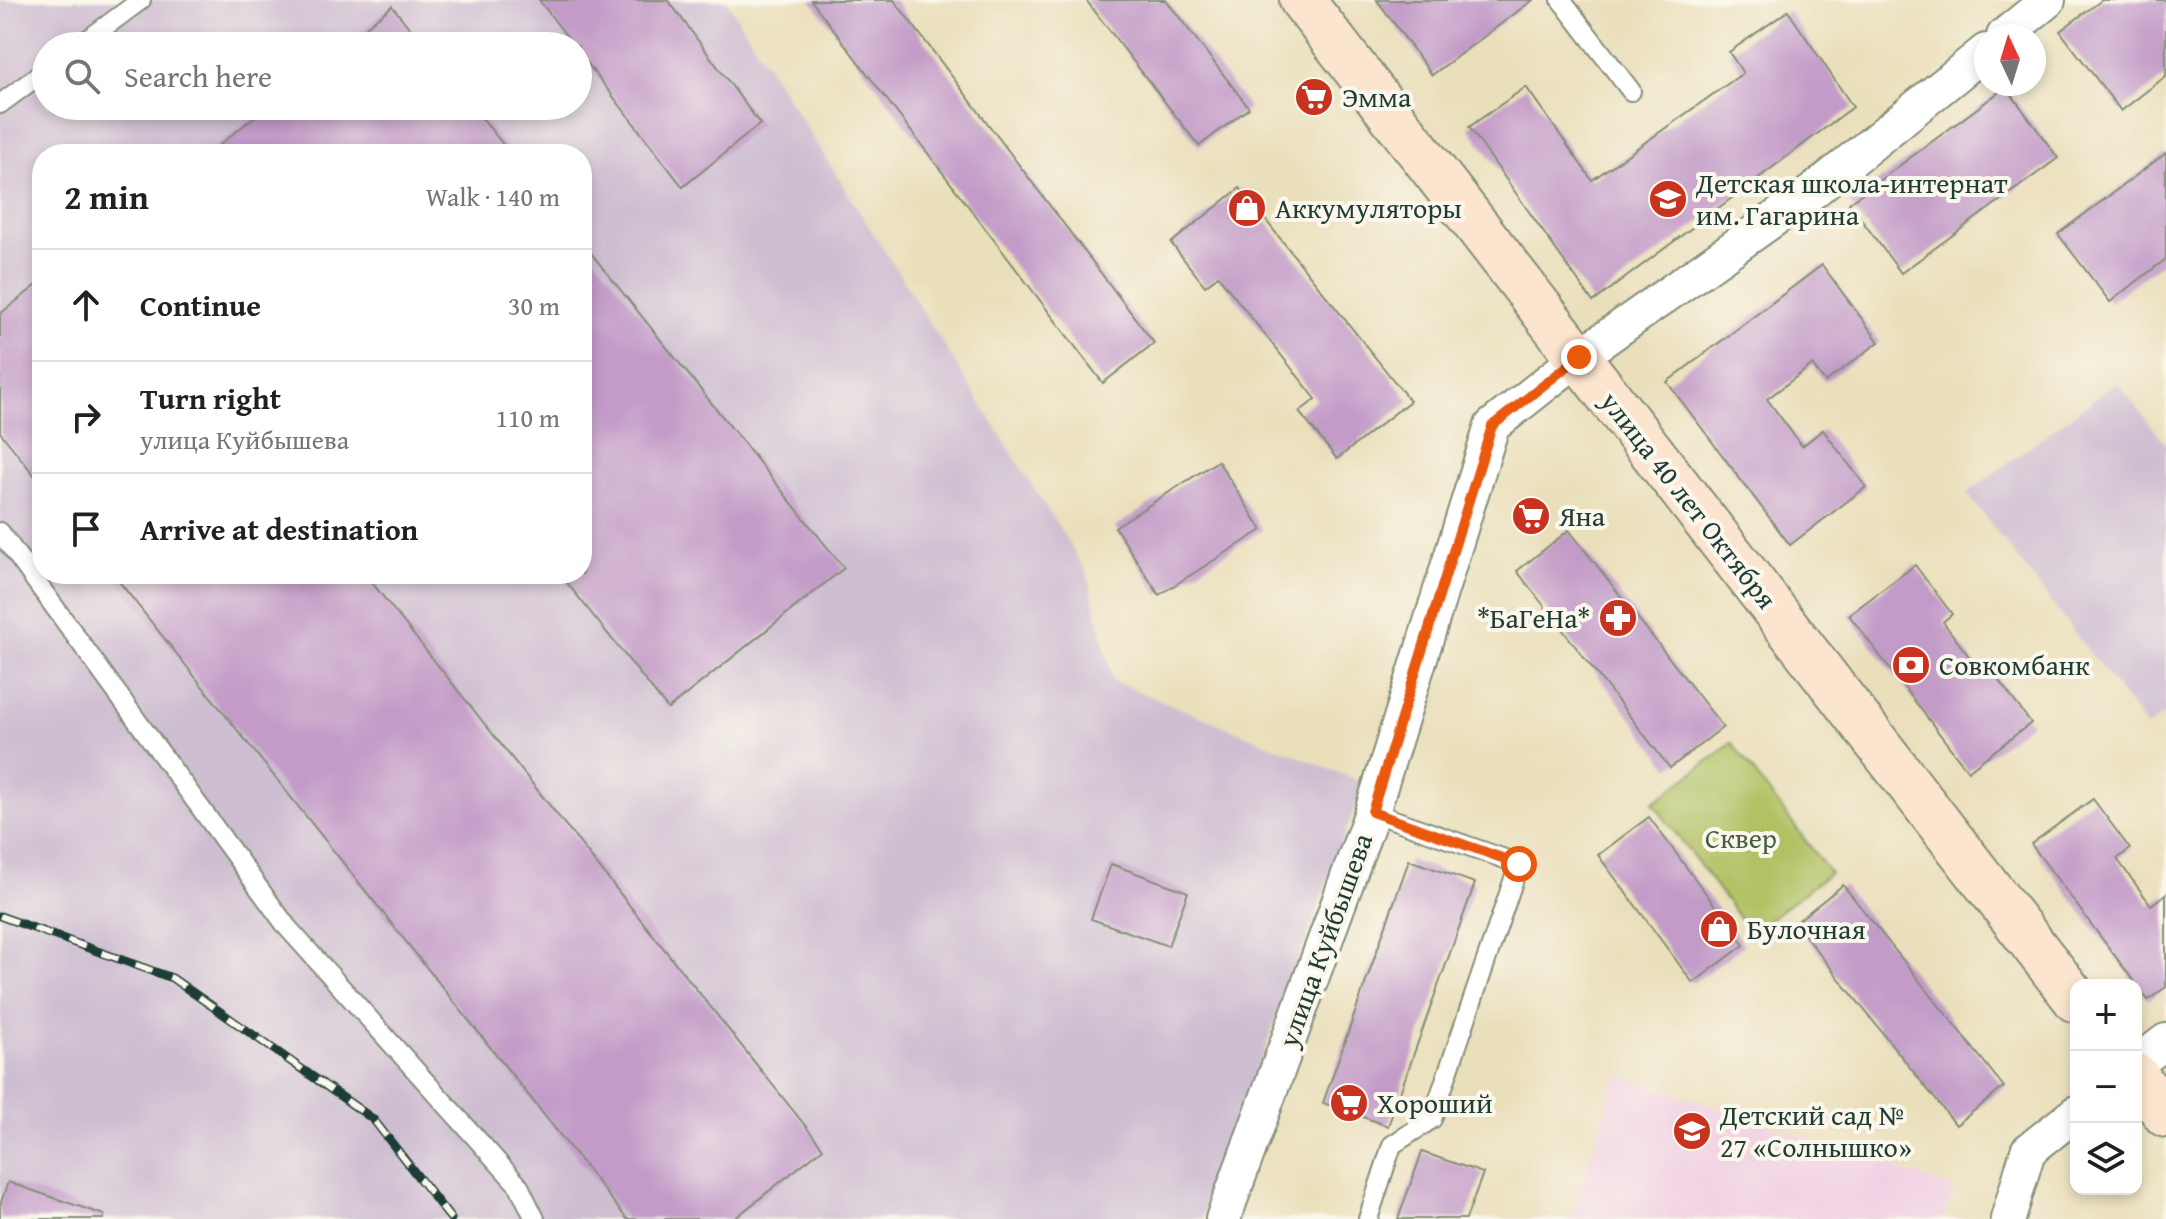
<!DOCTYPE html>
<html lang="en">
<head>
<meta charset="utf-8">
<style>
	body { margin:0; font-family:"Gentium Book Plus",serif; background:#f6f6f6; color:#202124 }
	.controls { position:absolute; right:24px; bottom:24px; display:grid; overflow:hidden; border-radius:16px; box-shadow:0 4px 12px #0003 }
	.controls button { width:72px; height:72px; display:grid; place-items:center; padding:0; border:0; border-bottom:2px solid #e0e0e0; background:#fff; color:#202124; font:40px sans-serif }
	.compass { position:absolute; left:1974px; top:24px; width:72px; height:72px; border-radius:50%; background:#fff; box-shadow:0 4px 12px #0003; rotate:356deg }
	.stop { position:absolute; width:24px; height:24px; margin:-18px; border:6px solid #ea580c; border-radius:50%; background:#fff }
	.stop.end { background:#ea580c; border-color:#fff; box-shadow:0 2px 8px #0008 }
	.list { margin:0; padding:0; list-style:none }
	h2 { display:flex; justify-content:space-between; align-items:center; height:104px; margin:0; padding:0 32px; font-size:34px }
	h2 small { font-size:26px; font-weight:400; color:#757577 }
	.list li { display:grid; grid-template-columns:52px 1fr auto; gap:24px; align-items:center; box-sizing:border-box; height:112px; padding:0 32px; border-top:2px solid #e0e0e0 }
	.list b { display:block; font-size:30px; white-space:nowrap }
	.list p { margin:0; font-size:26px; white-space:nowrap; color:#757577 }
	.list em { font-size:26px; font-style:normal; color:#757577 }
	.icon { flex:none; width:44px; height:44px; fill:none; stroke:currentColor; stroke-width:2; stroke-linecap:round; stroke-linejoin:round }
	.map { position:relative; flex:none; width:2166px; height:1219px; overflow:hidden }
	.search { position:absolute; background:#fff; box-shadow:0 4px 12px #0003; left:32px; top:32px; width:560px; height:88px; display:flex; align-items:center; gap:20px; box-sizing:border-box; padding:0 28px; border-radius:44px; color:#757577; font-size:30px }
	.panel { position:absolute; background:#fff; box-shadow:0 4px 12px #0003; left:32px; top:144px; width:560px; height:440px; border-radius:32px }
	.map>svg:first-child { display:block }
	.built { fill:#f1d0e3 }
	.industrial { fill:#cebed1; fill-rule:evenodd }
	.green { fill:#b1c164; stroke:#687f4c; stroke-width:2 }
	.building { fill:#c29bc8 }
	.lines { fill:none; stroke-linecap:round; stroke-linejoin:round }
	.lane-casing { stroke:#848e78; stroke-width:22 }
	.street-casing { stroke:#848e78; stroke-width:38 }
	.secondary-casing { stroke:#848e78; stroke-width:48 }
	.lane { stroke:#fff; stroke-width:18 }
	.street { stroke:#fff; stroke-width:34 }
	.secondary { stroke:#fce5cf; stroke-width:44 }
	.rail-casing { stroke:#1f3d34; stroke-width:9 }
	.rail { stroke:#fbf7ec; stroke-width:6; stroke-dasharray:18; stroke-linecap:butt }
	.route { stroke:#ea580c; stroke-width:10 }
	.labels { text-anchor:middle; stroke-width:8; stroke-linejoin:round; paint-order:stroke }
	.poi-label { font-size:28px; fill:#1f3d34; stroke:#fbf7ec; text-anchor:start }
	.street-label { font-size:28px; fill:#1f3d34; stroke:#fbf7ec }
	.park-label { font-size:28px; fill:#445e40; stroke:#fbf7ec }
</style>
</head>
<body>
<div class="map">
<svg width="2166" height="1219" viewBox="0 0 2166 1219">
	<rect width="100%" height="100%" fill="#fbf7ec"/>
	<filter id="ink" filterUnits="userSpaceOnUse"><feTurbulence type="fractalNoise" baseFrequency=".0125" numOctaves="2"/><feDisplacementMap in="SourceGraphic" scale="16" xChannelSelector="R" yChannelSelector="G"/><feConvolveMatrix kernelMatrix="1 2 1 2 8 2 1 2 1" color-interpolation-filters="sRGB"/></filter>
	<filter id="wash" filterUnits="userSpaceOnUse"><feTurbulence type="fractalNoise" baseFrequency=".006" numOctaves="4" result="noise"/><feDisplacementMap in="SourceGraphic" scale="32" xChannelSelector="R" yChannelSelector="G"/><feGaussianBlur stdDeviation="1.8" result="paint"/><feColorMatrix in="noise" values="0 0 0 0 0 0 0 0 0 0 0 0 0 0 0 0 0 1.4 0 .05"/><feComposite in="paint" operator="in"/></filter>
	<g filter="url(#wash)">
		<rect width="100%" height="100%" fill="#eadfbb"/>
		<path class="built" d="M 1618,1074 L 1954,1188 L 1943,1219 L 1569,1219 Z"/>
		<g class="industrial">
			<path d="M 0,0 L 726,0 L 1087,572 L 1113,681 L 1364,783 L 1201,1219 L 0,1219 ZM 46,46 L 578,46 L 578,106 L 46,106 ZM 42,154 L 582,154 L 582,574 L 42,574 Z"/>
			<path d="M 2117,382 L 2166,444 L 2166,713 L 2147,727 L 1967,493 Z"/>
		</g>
		<path class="green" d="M 1732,743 L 1830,873 L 1751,933 L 1653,803 Z"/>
		<g id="blocks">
			<g class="building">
				<path d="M 539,0 L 668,0 L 760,124 L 683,187 L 578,51 L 578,46 L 574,46 Z"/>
				<path d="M 811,0 L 894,0 L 1154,343 L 1103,383 Z"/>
				<path d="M 1086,0 L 1166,0 L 1249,108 L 1199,146 Z"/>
				<path d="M 1377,0 L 1533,0 L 1432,75 Z"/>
				<path d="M 2102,0 L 2166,0 L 2166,76 L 2121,111 L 2060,31 Z"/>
				<path d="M 392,6 L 424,46 L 343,46 Z"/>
				<path d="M 1788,11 L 1853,107 L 1593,302 L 1469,127 L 1526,87 L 1592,180 L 1743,73 L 1729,52 Z"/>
				<path d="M 2006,87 L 2058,158 L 1901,273 L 1849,203 Z"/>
				<path d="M 268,106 L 472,106 L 511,154 L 208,154 Z"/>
				<path d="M 2166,153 L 2166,259 L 2110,302 L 2058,234 Z"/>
				<path d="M 1240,188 L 1410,401 L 1337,459 L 1299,412 L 1316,399 L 1218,276 L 1205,286 L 1171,243 Z"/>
				<path d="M 582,242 L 844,568 L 668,709 L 560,574 L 582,574 Z"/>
				<path d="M 1822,265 L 1879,342 L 1825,382 L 1812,365 L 1767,399 L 1802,446 L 1823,430 L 1866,487 L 1790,545 L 1667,382 Z"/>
				<path d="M 42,281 L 42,485 L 0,432 L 0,314 Z"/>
				<path d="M 1218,461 L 1262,530 L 1159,595 L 1115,527 Z"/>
				<path d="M 1569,530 L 1723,727 L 1670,768 L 1517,571 Z"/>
				<path d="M 1915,565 L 1952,614 L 1943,622 L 1977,667 L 1985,662 L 2031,723 L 1968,771 L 1849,615 Z"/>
				<path d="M 113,574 L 365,574 L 823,1148 L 734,1219 L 627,1219 Z"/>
				<path d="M 2093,799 L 2130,849 L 2117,859 L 2151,905 L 2166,894 L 2166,987 L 2148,1000 L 2031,844 Z"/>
				<path d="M 1649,817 L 1744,945 L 1693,983 L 1598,855 Z"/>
				<path d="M 1409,860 L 1475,883 L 1388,1126 L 1323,1103 Z"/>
				<path d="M 1111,864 L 1188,892 L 1168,946 L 1091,919 Z"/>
				<path d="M 1843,885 L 2004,1087 L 1956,1125 L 1795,923 Z"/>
				<path d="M 1422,1152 L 1483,1173 L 1466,1219 L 1398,1219 Z"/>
				<path d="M 8,1182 L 104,1215 L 104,1219 L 0,1219 L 0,1205 Z"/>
			</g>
		</g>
	</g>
	<g filter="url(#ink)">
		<use href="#blocks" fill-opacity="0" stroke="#848e78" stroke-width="2"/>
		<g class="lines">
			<g class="lane-casing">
				<g id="lane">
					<path d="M 1561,0 L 1631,91"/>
					<path d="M 79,46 L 141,0"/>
					<path d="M 0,104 L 46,70"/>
					<path d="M 0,532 L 287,927 L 519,1186 L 535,1219"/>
					<path d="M 1368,1219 L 1392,1145 L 1432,1119 L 1519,864 L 1372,812"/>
				</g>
			</g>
			<g class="street-casing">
				<g id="street">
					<path d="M 2004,36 L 2048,0"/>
					<path d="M 2136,1064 L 2166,1041"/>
					<path d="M 1223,1219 L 1372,812 L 1492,426 L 1579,357 L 1812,192 L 1986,51"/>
					<path d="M 2008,1219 L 2028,1151 L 2076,1113"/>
				</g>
			</g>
			<g class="secondary-casing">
				<g id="secondary">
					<path d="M 1302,0 L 2076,1000"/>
					<path d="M 2136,1076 L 2166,1115"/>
				</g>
			</g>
			<use href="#lane" class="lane"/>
			<use href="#street" class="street"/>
			<use href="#secondary" class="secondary"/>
			<g class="rail-casing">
				<path id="rail" d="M 0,916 L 172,978 L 373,1119 L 451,1219"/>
			</g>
			<use href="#rail" class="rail"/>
		</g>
	</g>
	<g class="lines" filter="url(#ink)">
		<path class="route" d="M 1519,864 L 1372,812 L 1492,426 L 1579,357"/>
	</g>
	<defs>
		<g id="supermarket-disc" transform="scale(2)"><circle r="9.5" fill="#c8321e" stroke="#fbf7ec"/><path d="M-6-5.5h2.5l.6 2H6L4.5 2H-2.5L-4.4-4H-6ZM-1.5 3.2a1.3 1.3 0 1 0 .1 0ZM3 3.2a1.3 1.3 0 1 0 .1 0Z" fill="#fff"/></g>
		<g id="school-disc" transform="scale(2)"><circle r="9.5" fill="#c8321e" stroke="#fbf7ec"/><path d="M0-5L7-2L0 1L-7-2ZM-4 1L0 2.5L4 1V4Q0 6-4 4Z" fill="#fff"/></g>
		<g id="shop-disc" transform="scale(2)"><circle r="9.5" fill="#c8321e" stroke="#fbf7ec"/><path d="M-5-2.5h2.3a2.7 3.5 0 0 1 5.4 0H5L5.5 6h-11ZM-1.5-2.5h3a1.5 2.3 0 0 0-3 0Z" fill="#fff"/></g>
		<g id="pharmacy-disc" transform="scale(2)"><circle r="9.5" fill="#c8321e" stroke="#fbf7ec"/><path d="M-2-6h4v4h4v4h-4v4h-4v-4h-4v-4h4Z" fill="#fff"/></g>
		<g id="bank-disc" transform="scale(2)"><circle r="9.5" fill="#c8321e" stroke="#fbf7ec"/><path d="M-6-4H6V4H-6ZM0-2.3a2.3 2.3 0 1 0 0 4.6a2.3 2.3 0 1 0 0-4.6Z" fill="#fff"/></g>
	</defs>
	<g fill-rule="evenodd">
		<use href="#supermarket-disc" x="1314" y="97"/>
		<use href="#school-disc" x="1668" y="199"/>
		<use href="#shop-disc" x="1247" y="208"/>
		<use href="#supermarket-disc" x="1531" y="516"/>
		<use href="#pharmacy-disc" x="1618" y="618"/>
		<use href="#bank-disc" x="1911" y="665"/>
		<use href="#shop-disc" x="1719" y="929"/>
		<use href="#supermarket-disc" x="1349" y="1103"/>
		<use href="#school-disc" x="1692" y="1131"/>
	</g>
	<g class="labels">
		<g class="poi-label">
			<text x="1342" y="107">Эмма</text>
			<text x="1696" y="193">Детская школа-интернат<tspan x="1696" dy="32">им. Гагарина</tspan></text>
			<text x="1275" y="218">Аккумуляторы</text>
			<text x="1559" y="526">Яна</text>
			<text x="1590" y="628" text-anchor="end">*БаГеНа*</text>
			<text x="1939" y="675">Совкомбанк</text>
			<text x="1747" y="939">Булочная</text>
			<text x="1377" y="1113">Хороший</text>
			<text x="1720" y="1125">Детский сад №<tspan x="1720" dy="32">27 «Солнышко»</tspan></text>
		</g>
		<g class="street-label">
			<text transform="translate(1689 500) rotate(52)" y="10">улица 40 лет Октября</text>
			<text transform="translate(1325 940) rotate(-70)" y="10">улица Куйбышева</text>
		</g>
		<g class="park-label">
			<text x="1741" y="848">Сквер</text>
		</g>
	</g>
</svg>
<div class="controls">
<button>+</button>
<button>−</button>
<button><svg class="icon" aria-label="layers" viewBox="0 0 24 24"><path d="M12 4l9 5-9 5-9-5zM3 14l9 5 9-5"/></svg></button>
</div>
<svg class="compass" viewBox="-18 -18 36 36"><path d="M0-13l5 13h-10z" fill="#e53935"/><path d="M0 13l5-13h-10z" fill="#757577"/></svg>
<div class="stop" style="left:1519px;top:864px"></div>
<div class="stop end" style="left:1579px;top:357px"></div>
<div class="search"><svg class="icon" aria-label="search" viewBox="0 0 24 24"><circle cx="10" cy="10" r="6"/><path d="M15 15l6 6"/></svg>Search here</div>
<section class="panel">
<h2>2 min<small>Walk · 140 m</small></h2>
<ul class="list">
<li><svg class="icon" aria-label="ahead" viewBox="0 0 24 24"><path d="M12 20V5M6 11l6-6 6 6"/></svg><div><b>Continue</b></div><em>30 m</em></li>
<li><svg class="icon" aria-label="right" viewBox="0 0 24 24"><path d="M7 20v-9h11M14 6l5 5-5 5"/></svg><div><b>Turn right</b><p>улица Куйбышева</p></div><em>110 m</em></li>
<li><svg class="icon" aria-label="arrive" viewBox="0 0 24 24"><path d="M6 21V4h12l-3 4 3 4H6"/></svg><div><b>Arrive at destination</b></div></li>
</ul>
</section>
</div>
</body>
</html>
